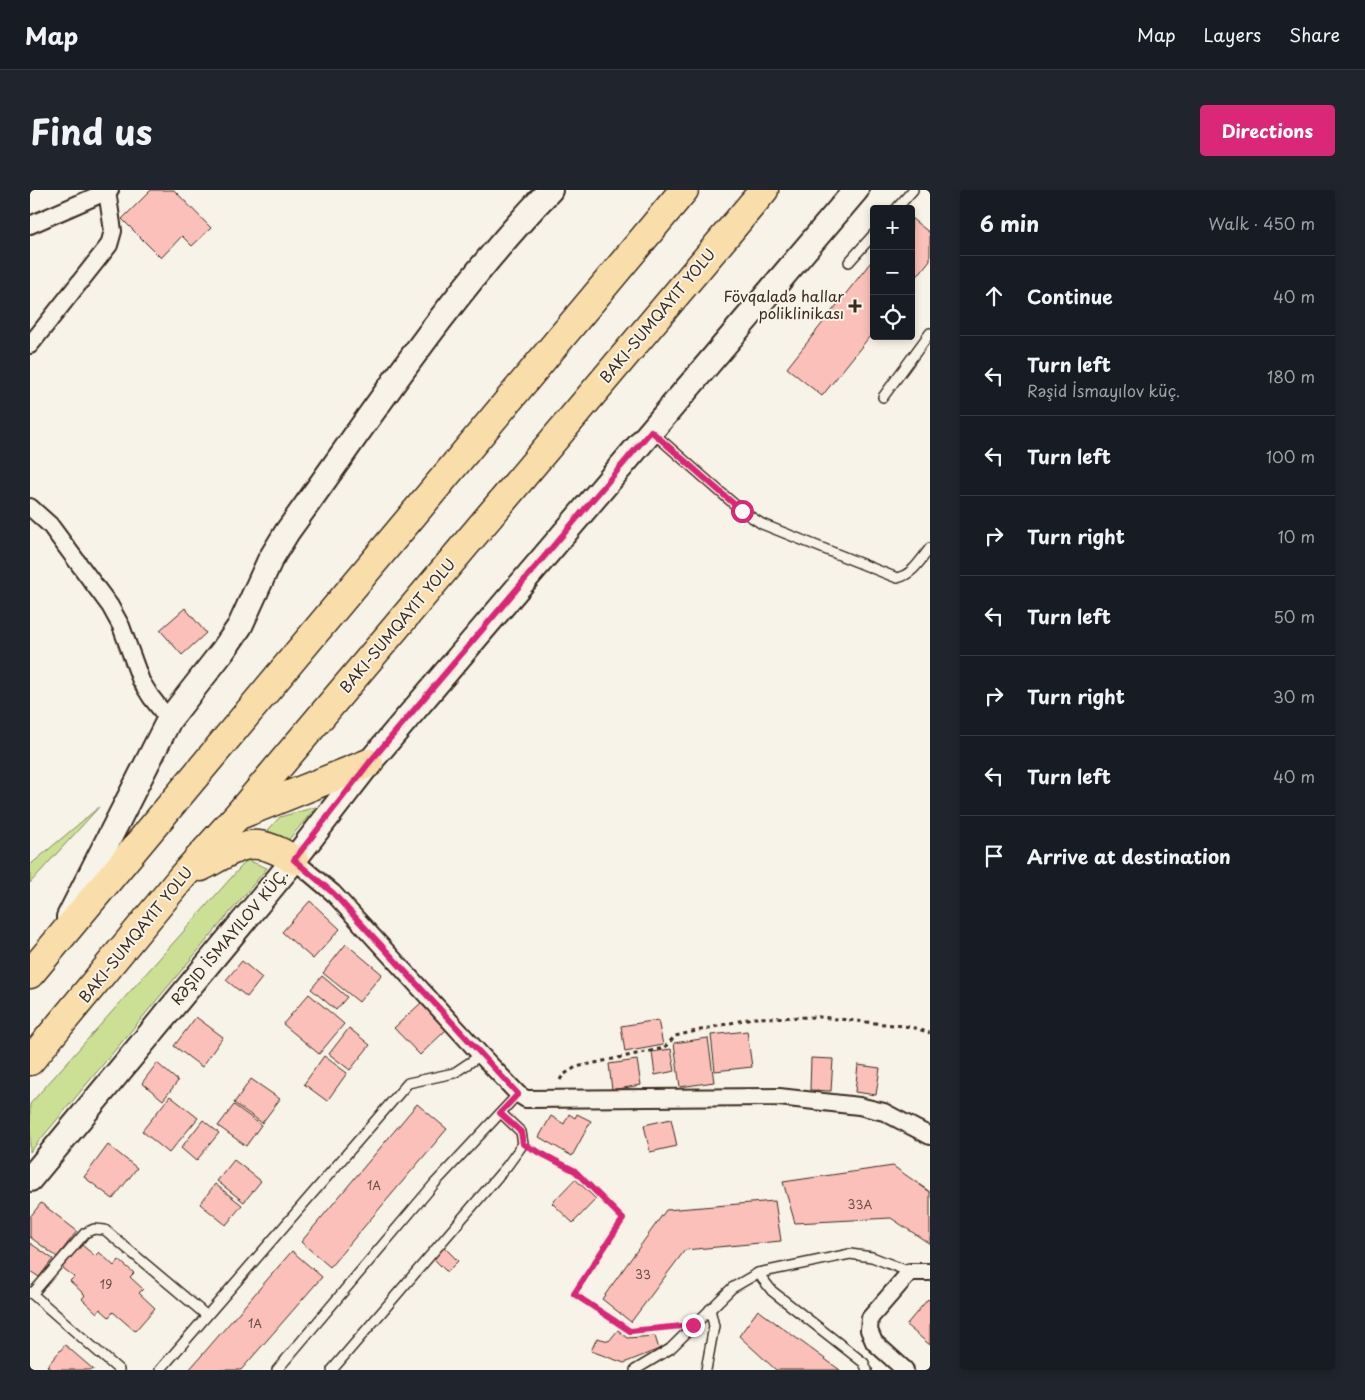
<!DOCTYPE html>
<html lang="en">
<head>
<meta charset="utf-8">
<style>
	body { margin:0; font-family:"Playpen Sans",sans-serif; background:#20242c; color:#f1f3f6 }
	.controls { position:absolute; right:15px; top:15px; display:grid; overflow:hidden; border-radius:5px; box-shadow:0 2px 8px #0003 }
	.controls button { width:45px; height:45px; display:grid; place-items:center; padding:0; border:0; border-bottom:1px solid #363941; background:#171b24; color:#f1f3f6; font:25px sans-serif }
	.stop { position:absolute; width:15px; height:15px; margin:-11px; border:4px solid #db2777; border-radius:50%; background:#fff }
	.stop.end { background:#db2777; border-color:#fff; box-shadow:0 1px 5px #0008 }
	.list { margin:0; padding:0; list-style:none }
	h2 { display:flex; justify-content:space-between; align-items:center; height:65px; margin:0; padding:0 20px; font-size:21px }
	h2 small { font-size:16px; font-weight:400; color:#9ea1a6 }
	.list li { display:grid; grid-template-columns:32px 1fr auto; gap:15px; align-items:center; box-sizing:border-box; height:80px; padding:0 20px; border-top:1px solid #363941 }
	.list b { display:block; font-size:19px; white-space:nowrap }
	.list p { margin:0; font-size:16px; white-space:nowrap; color:#9ea1a6 }
	.list em { font-size:16px; font-style:normal; color:#9ea1a6 }
	.icon { flex:none; width:28px; height:28px; fill:none; stroke:currentColor; stroke-width:2; stroke-linecap:round; stroke-linejoin:round }
	.map { position:relative; flex:none; width:900px; height:1180px; overflow:hidden; border-radius:5px }
	header { display:flex; align-items:center; gap:30px; box-sizing:border-box; height:70px; padding:0 25px; background:#171b24; border-bottom:1px solid #363941 }
	header strong { font-size:24px }
	nav { display:flex; gap:28px; margin-inline-start:auto; font-size:18px }
	.intro { display:flex; align-items:center; justify-content:space-between; box-sizing:border-box; height:120px; padding:0 30px }
	h1 { margin:0; font-size:35px }
	.button { padding:12px 22px; border-radius:5px; background:#db2777; color:#fff; font-size:18px; font-weight:700 }
	main { display:flex; gap:30px; padding:0 30px }
	aside { flex:1; background:#171b24; border-radius:5px; box-shadow:0 2px 8px #0003 }
	.map>svg:first-child { display:block }
	.green { fill:#cbe095; stroke:#83855a }
	.building { fill:#fcc0ba; stroke:#3b2a1e }
	.lines { fill:none; stroke-linecap:round; stroke-linejoin:round }
	.lane-casing { stroke:#3b2a1e; stroke-width:12 }
	.street-casing { stroke:#3b2a1e; stroke-width:20 }
	.secondary-casing { stroke:#3b2a1e; stroke-width:28 }
	.highway-casing { stroke:#3b2a1e; stroke-width:31 }
	.path { stroke:#3b2a1e; stroke-width:3; stroke-dasharray:4 4; stroke-linecap:butt }
	.lane { stroke:#f7f3e8; stroke-width:9 }
	.street { stroke:#f7f3e8; stroke-width:16 }
	.secondary { stroke:#f7f3e8; stroke-width:24 }
	.highway { stroke:#f9deab; stroke-width:28 }
	.route { stroke:#db2777; stroke-width:6 }
	.poi-dot { fill:#3b2a1e; stroke:#f7f3e8; stroke-width:2 }
	.labels { text-anchor:middle; stroke-width:4; stroke-linejoin:round; paint-order:stroke }
	.number-label { font-size:12px; fill:#6b5045 }
	.poi-label { font-size:15px; fill:#3b2a1e; stroke:#f7f3e8; text-anchor:end }
	.street-label { font-size:15px; fill:#3b2a1e; stroke:#f7f3e8 }
</style>
</head>
<body>
<header>
<strong>Map</strong>
<nav><a>Map</a><a>Layers</a><a>Share</a></nav>
</header>
<div class="intro"><h1>Find us</h1><a class="button">Directions</a></div>
<main>
<div class="map">
<svg width="900" height="1180" viewBox="0 0 900 1180">
	<rect width="100%" height="100%" fill="#f7f3e8"/>
	<filter id="ink" filterUnits="userSpaceOnUse"><feTurbulence type="fractalNoise" baseFrequency=".02" numOctaves="2"/><feDisplacementMap in="SourceGraphic" scale="10" xChannelSelector="R" yChannelSelector="G"/><feConvolveMatrix kernelMatrix="1 2 1 2 8 2 1 2 1" color-interpolation-filters="sRGB"/></filter>
	<g filter="url(#ink)">
		<g class="green">
			<path d="M 69,617 L 0,693 L 0,675 Z"/>
			<path d="M 286,617 L 255,654 L 238,640 L 250,627 Z"/>
			<path d="M 217,670 L 237,678 L 0,962 L 0,914 Z"/>
		</g>
		<g class="building">
			<path d="M 121,0 L 144,0 L 181,38 L 162,56 L 152,46 L 131,68 L 92,29 Z"/>
			<path d="M 881,28 L 900,43 L 900,70 L 881,94 Z"/>
			<path d="M 844,68 L 844,141 L 792,206 L 757,178 Z"/>
			<path d="M 155,418 L 176,443 L 152,465 L 130,440 Z"/>
			<path d="M 280,711 L 310,739 L 283,769 L 252,742 Z"/>
			<path d="M 316,754 L 352,784 L 329,812 L 293,783 Z"/>
			<path d="M 212,771 L 232,788 L 217,807 L 196,790 Z"/>
			<path d="M 292,786 L 317,807 L 306,820 L 281,799 Z"/>
			<path d="M 279,804 L 314,834 L 289,864 L 253,834 Z"/>
			<path d="M 391,813 L 416,840 L 390,865 L 364,838 Z"/>
			<path d="M 166,827 L 193,847 L 172,877 L 144,856 Z"/>
			<path d="M 628,830 L 633,855 L 595,862 L 591,836 Z"/>
			<path d="M 319,838 L 340,855 L 320,880 L 299,864 Z"/>
			<path d="M 717,841 L 722,877 L 685,881 L 681,845 Z"/>
			<path d="M 678,848 L 684,892 L 650,897 L 644,853 Z"/>
			<path d="M 641,859 L 645,881 L 625,885 L 622,862 Z"/>
			<path d="M 294,866 L 317,883 L 297,911 L 274,894 Z"/>
			<path d="M 781,868 L 803,869 L 801,901 L 780,900 Z"/>
			<path d="M 607,870 L 611,895 L 582,900 L 579,874 Z"/>
			<path d="M 127,873 L 148,891 L 133,910 L 112,893 Z"/>
			<path d="M 828,875 L 850,878 L 846,905 L 825,902 Z"/>
			<path d="M 221,889 L 250,909 L 232,933 L 204,913 Z"/>
			<path d="M 140,906 L 168,928 L 139,963 L 112,941 Z"/>
			<path d="M 387,914 L 417,939 L 300,1077 L 271,1052 Z"/>
			<path d="M 204,915 L 231,935 L 216,956 L 188,936 Z"/>
			<path d="M 539,924 L 545,928 L 547,924 L 561,931 L 542,966 L 509,947 L 521,926 L 534,934 Z"/>
			<path d="M 641,929 L 647,956 L 620,962 L 614,935 Z"/>
			<path d="M 173,930 L 189,943 L 166,971 L 151,958 Z"/>
			<path d="M 78,955 L 107,978 L 83,1009 L 54,987 Z"/>
			<path d="M 204,970 L 231,991 L 214,1012 L 187,991 Z"/>
			<path d="M 863,976 L 900,1002 L 900,1054 L 861,1028 L 765,1033 L 753,992 Z"/>
			<path d="M 545,989 L 566,1009 L 543,1033 L 522,1013 Z"/>
			<path d="M 185,994 L 212,1015 L 196,1035 L 170,1014 Z"/>
			<path d="M 745,1011 L 751,1051 L 655,1060 L 601,1132 L 572,1109 L 636,1020 Z"/>
			<path d="M 11,1013 L 47,1041 L 27,1067 L 0,1047 L 0,1027 Z"/>
			<path d="M 0,1053 L 23,1069 L 9,1087 L 0,1081 Z"/>
			<path d="M 411,1054 L 428,1071 L 417,1082 L 400,1065 Z"/>
			<path d="M 52,1055 L 65,1066 L 69,1062 L 84,1076 L 89,1070 L 104,1083 L 100,1087 L 113,1099 L 109,1103 L 125,1118 L 105,1141 L 83,1122 L 79,1127 L 70,1119 L 67,1123 L 52,1109 L 55,1105 L 40,1091 L 44,1087 L 32,1077 Z"/>
			<path d="M 262,1061 L 292,1087 L 211,1180 L 159,1180 Z"/>
			<path d="M 898,1109 L 900,1111 L 900,1155 L 876,1135 Z"/>
			<path d="M 728,1120 L 810,1180 L 746,1180 L 709,1146 Z"/>
			<path d="M 588,1140 L 597,1148 L 625,1146 L 629,1159 L 594,1173 L 561,1161 L 567,1148 L 579,1151 Z"/>
			<path d="M 35,1155 L 63,1179 L 63,1180 L 22,1180 L 17,1176 Z"/>
		</g>
		<g class="lines">
			<g class="lane-casing">
				<g id="lane">
					<path d="M 866,19 L 883,0"/>
					<path d="M 819,72 L 844,44"/>
					<path d="M 853,207 L 900,143"/>
					<path d="M 621,241 L 712,321 L 732,334 L 867,388 C 882,385 890,371 900,358"/>
					<path d="M 728,1083 L 742,1101 L 834,1173 L 837,1180"/>
					<path d="M 0,1102 L 89,1180"/>
					<path d="M 2,1104 L 55,1043 L 64,1039 L 75,1040 L 176,1125"/>
					<path d="M 130,1180 L 378,893 L 424,883 L 451,865"/>
					<path d="M 247,1180 L 405,993 L 488,904"/>
					<path d="M 302,1180 L 477,976 L 493,954 L 491,942 L 471,923"/>
					<path d="M 605,1180 L 640,1159 L 702,1098 L 728,1083 L 820,1064 L 842,1067 L 880,1082"/>
					<path d="M 676,1180 L 684,1136 L 680,1119"/>
				</g>
			</g>
			<g class="street-casing">
				<g id="street">
					<path d="M 0,35 L 80,0"/>
					<path d="M 0,155 L 79,55 L 83,41 L 77,1"/>
					<path d="M 0,317 L 20,335 L 80,416 L 91,436 L 111,491 L 121,507 L 139,530"/>
					<path d="M 264,670 L 303,703 L 451,865 L 488,904 L 496,909 L 749,907 L 829,916 L 854,922 L 900,946"/>
					<path d="M 875,1180 L 844,1152 L 839,1140 L 840,1128 L 880,1082 L 900,1082"/>
				</g>
			</g>
			<g class="secondary-casing">
				<g id="secondary">
					<path d="M 39,727 L 139,530 L 192,462 L 210,436 L 240,370 L 257,342 C 341,226 420,104 520,0"/>
					<path d="M 0,989 L 264,670 L 339,573 L 826,0"/>
				</g>
			</g>
			<g class="highway-casing">
				<g id="highway">
					<path d="M 212,624 L 339,573"/>
					<path d="M 171,677 C 210,656 223,643 264,670"/>
					<path d="M 0,784 L 654,0"/>
					<path d="M 0,871 L 152,687 L 208,625 L 734,0"/>
				</g>
			</g>
			<g class="path">
				<path d="M 530,890 L 533,885 L 546,877 L 634,858 L 645,846 L 722,828 L 790,827 L 882,837 L 900,843"/>
				<path d="M 505,959 L 545,981 L 593,1029 L 545,1104 L 600,1141 L 641,1137"/>
			</g>
			<use href="#lane" class="lane"/>
			<use href="#street" class="street"/>
			<use href="#secondary" class="secondary"/>
			<use href="#highway" class="highway"/>
		</g>
	</g>
	<g class="lines" filter="url(#ink)">
		<path class="route" d="M 663,1135 L 600,1141 L 544,1104 L 593,1029 L 545,981 L 493,954 L 491,942 L 470,923 L 488,904 L 303,703 L 264,670 L 339,573 L 621,241 L 712,321"/>
	</g>
	<path class="poi-dot" d="M822.5 108.5h5v5h5v5h-5v5h-5v-5h-5v-5h5z"/>
	<g class="labels">
		<g class="number-label">
			<text x="344" y="1000">1A</text>
			<text x="830" y="1019">33A</text>
			<text x="613" y="1089">33</text>
			<text x="76" y="1099">19</text>
			<text x="225" y="1138">1A</text>
		</g>
		<g class="poi-label">
			<text x="814" y="112">Fövqaladə hallar<tspan x="814" dy="17">poliklinikası</tspan></text>
		</g>
		<g class="street-label">
			<text transform="translate(628 126) rotate(-50)" y="5">BAKI-SUMQAYIT YOLU</text>
			<text transform="translate(368 436) rotate(-50)" y="5">BAKI-SUMQAYIT YOLU</text>
			<text transform="translate(106 745) rotate(-51)" y="5">BAKI-SUMQAYIT YOLU</text>
			<text transform="translate(200 747) rotate(-50)" y="5">RƏŞID İSMAYILOV KÜÇ.</text>
		</g>
	</g>
</svg>
<div class="controls">
<button>+</button>
<button>−</button>
<button><svg class="icon" aria-label="locate" viewBox="0 0 24 24"><circle cx="12" cy="12" r="6"/><path d="M12 2v4M12 18v4M2 12h4M18 12h4"/></svg></button>
</div>
<div class="stop" style="left:712px;top:321px"></div>
<div class="stop end" style="left:663px;top:1135px"></div>
</div>
<aside>
<h2>6 min<small>Walk · 450 m</small></h2>
<ul class="list">
<li><svg class="icon" aria-label="ahead" viewBox="0 0 24 24"><path d="M12 20V5M6 11l6-6 6 6"/></svg><div><b>Continue</b></div><em>40 m</em></li>
<li><svg class="icon" aria-label="left" viewBox="0 0 24 24"><path d="M17 20v-9H6M10 6l-5 5 5 5"/></svg><div><b>Turn left</b><p>Rəşid İsmayılov küç.</p></div><em>180 m</em></li>
<li><svg class="icon" aria-label="left" viewBox="0 0 24 24"><path d="M17 20v-9H6M10 6l-5 5 5 5"/></svg><div><b>Turn left</b></div><em>100 m</em></li>
<li><svg class="icon" aria-label="right" viewBox="0 0 24 24"><path d="M7 20v-9h11M14 6l5 5-5 5"/></svg><div><b>Turn right</b></div><em>10 m</em></li>
<li><svg class="icon" aria-label="left" viewBox="0 0 24 24"><path d="M17 20v-9H6M10 6l-5 5 5 5"/></svg><div><b>Turn left</b></div><em>50 m</em></li>
<li><svg class="icon" aria-label="right" viewBox="0 0 24 24"><path d="M7 20v-9h11M14 6l5 5-5 5"/></svg><div><b>Turn right</b></div><em>30 m</em></li>
<li><svg class="icon" aria-label="left" viewBox="0 0 24 24"><path d="M17 20v-9H6M10 6l-5 5 5 5"/></svg><div><b>Turn left</b></div><em>40 m</em></li>
<li><svg class="icon" aria-label="arrive" viewBox="0 0 24 24"><path d="M6 21V4h12l-3 4 3 4H6"/></svg><div><b>Arrive at destination</b></div></li>
</ul>
</aside>
</main>
</body>
</html>
